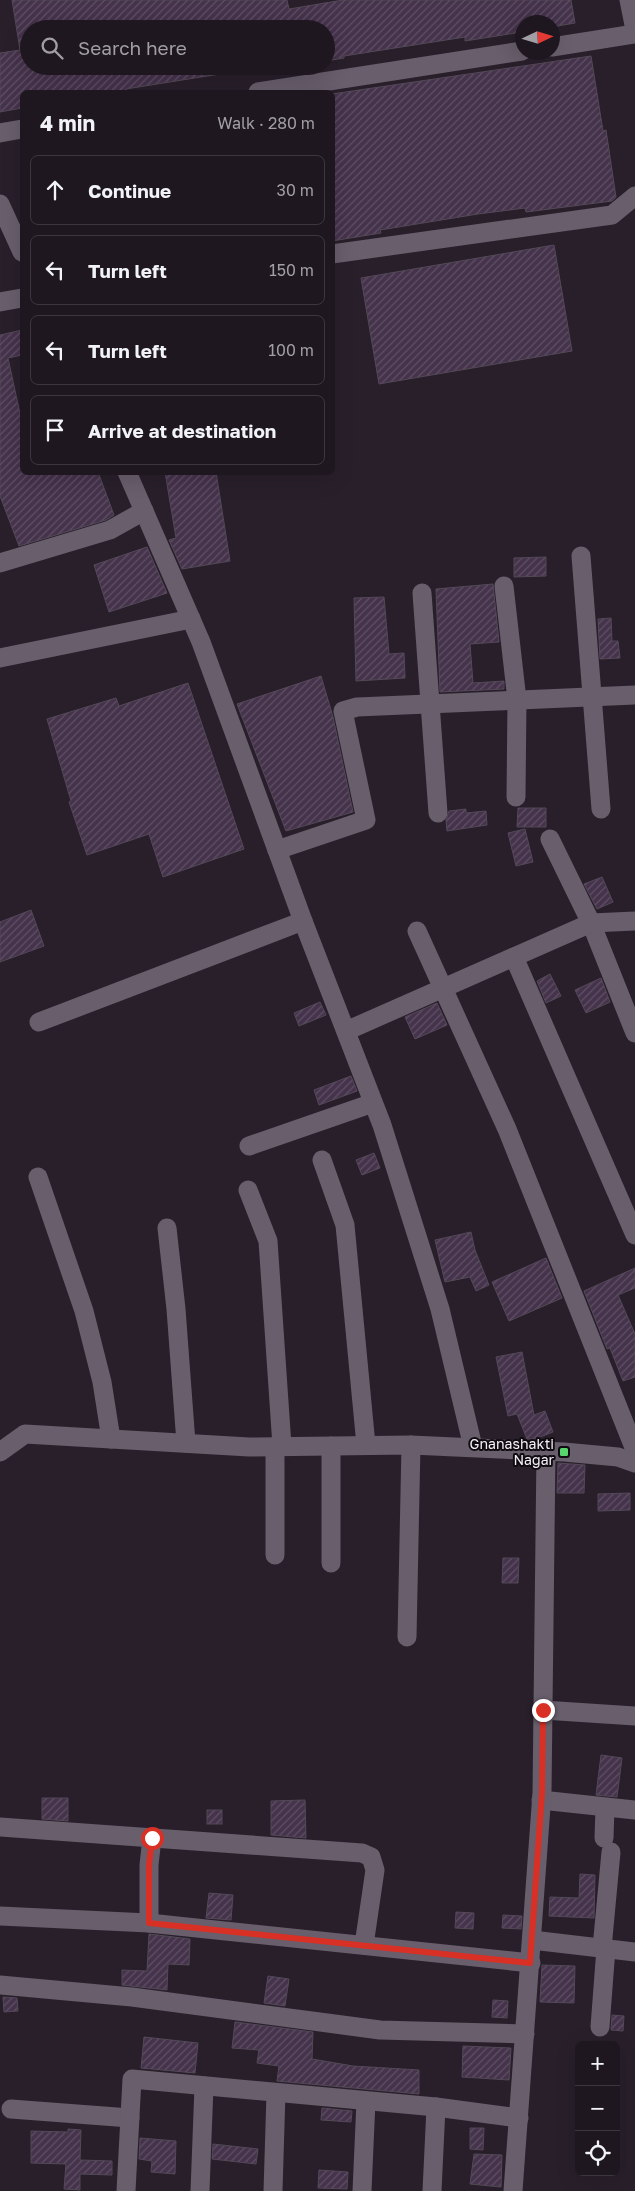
<!DOCTYPE html>
<html lang="en">
<head>
<meta charset="utf-8">
<style>
	body { margin:0; font-family:"Golos Text",sans-serif; background:#262029; color:#f1f3f6 }
	.controls { position:absolute; right:15px; bottom:15px; display:grid; overflow:hidden; border-radius:8px; box-shadow:0 5px 20px #0002 }
	.controls button { width:45px; height:45px; display:grid; place-items:center; padding:0; border:0; border-bottom:1px solid #3c363e; background:#1e1720; color:#f1f3f6; font:25px sans-serif }
	.compass { position:absolute; left:515px; top:15px; width:45px; height:45px; border-radius:50%; background:#1e1720; box-shadow:0 5px 20px #0002; rotate:86deg }
	.stop { position:absolute; width:15px; height:15px; margin:-11px; border:4px solid #d93025; border-radius:50%; background:#fff }
	.stop.end { background:#d93025; border-color:#fff; box-shadow:0 1px 5px #0008 }
	.list { margin:0; padding:0; list-style:none }
	h2 { display:flex; justify-content:space-between; align-items:center; height:65px; margin:0; padding:0 20px; font-size:21px }
	h2 small { font-size:16px; font-weight:400; color:#a19fa5 }
	.list li { display:grid; grid-template-columns:32px 1fr auto; gap:15px; align-items:center; box-sizing:border-box; height:70px; margin:0 10px 10px; padding:0 10px; border:1px solid #3c363e; border-radius:8px }
	.list b { display:block; font-size:19px; white-space:nowrap }
	.list em { font-size:16px; font-style:normal; color:#a19fa5 }
	.icon { flex:none; width:28px; height:28px; fill:none; stroke:currentColor; stroke-width:2; stroke-linecap:round; stroke-linejoin:round }
	.map { position:relative; flex:none; width:635px; height:2191px; overflow:hidden }
	.search { position:absolute; background:#1e1720; box-shadow:0 5px 20px #0002; left:20px; top:20px; width:315px; height:55px; display:flex; align-items:center; gap:12px; box-sizing:border-box; padding:0 18px; border-radius:28px; color:#a19fa5; font-size:19px }
	.panel { position:absolute; background:#1e1720; box-shadow:0 5px 20px #0002; left:20px; top:90px; width:315px; height:385px; border-radius:8px }
	.map>svg:first-child { display:block }
	.building { fill:url(#building-hatch); stroke:#534957 }
	.lines { fill:none; stroke-linecap:round; stroke-linejoin:round }
	.minor { stroke:#685e6c; stroke-width:19 }
	.route { stroke:#d93025; stroke-width:6 }
	.poi-dot { fill:#59d56f; stroke:#0f0b10; stroke-width:2 }
	.labels { text-anchor:middle; stroke-width:4; stroke-linejoin:round; paint-order:stroke }
	.poi-label { font-size:14px; fill:#f6f0f9; stroke:#0f0b10; text-anchor:end }
</style>
</head>
<body>
<div class="map">
<svg width="635" height="2191" viewBox="0 0 635 2191">
	<defs>
		<pattern id="building-hatch" width="6" height="6" patternUnits="userSpaceOnUse" patternTransform="scale(1.25)"><rect width="6" height="6" fill="#45324b"/><path d="M-1 1l2-2M0 6l6-6M5 7l2-2" fill="none" stroke="#605066"/></pattern>
	</defs>
	<rect width="100%" height="100%" fill="#281f2b"/>
	<g class="building">
		<path d="M 12,0 L 287,0 L 289,9 L 343,0 L 571,0 L 575,23 L 552,27 L 552,22 L 522,22 L 522,32 L 465,41 L 465,37 L 344,56 L 344,58 L 326,61 L 326,29 L 29,29 L 29,66 L 219,66 L 220,74 L 126,89 L 127,92 L 22,92 L 22,108 L 0,112 L 0,53 L 20,50 Z"/>
		<path d="M 591,56 L 603,131 L 606,130 L 616,197 L 612,201 L 526,212 L 525,208 L 478,214 L 380,230 L 381,233 L 332,241 L 332,94 Z"/>
		<path d="M 554,245 L 572,351 L 379,384 L 361,278 Z"/>
		<path d="M 22,330 L 22,355 L 8,358 L 22,423 L 22,472 L 98,472 L 114,515 L 106,520 L 19,546 L 0,496 L 0,335 Z"/>
		<path d="M 165,472 L 216,472 L 230,561 L 182,569 L 169,540 L 176,538 Z"/>
		<path d="M 147,547 L 167,593 L 109,612 L 94,565 Z"/>
		<path d="M 546,557 L 546,576 L 514,577 L 514,558 Z"/>
		<path d="M 493,584 L 499,642 L 470,644 L 473,683 L 504,681 L 504,689 L 440,692 L 436,589 Z"/>
		<path d="M 384,597 L 389,654 L 404,653 L 405,678 L 356,681 L 354,598 Z"/>
		<path d="M 611,618 L 612,641 L 618,641 L 620,658 L 600,659 L 598,619 Z"/>
		<path d="M 321,676 L 333,717 L 353,812 L 286,831 L 237,704 Z"/>
		<path d="M 188,683 L 244,849 L 163,877 L 149,834 L 87,855 L 69,802 L 71,801 L 47,719 L 116,698 L 119,706 Z"/>
		<path d="M 518,808 L 546,808 L 546,827 L 517,827 Z"/>
		<path d="M 466,809 L 466,813 L 486,811 L 487,825 L 447,831 L 446,820 L 449,811 Z"/>
		<path d="M 525,829 L 533,862 L 516,866 L 508,833 Z"/>
		<path d="M 602,877 L 613,902 L 597,909 L 584,884 Z"/>
		<path d="M 31,910 L 44,946 L 0,962 L 0,922 Z"/>
		<path d="M 550,974 L 561,996 L 546,1003 L 537,981 Z"/>
		<path d="M 601,978 L 610,1002 L 586,1013 L 575,990 Z"/>
		<path d="M 320,1002 L 326,1015 L 299,1026 L 294,1013 Z"/>
		<path d="M 437,1003 L 447,1025 L 415,1039 L 405,1017 Z"/>
		<path d="M 351,1076 L 357,1091 L 319,1105 L 314,1090 Z"/>
		<path d="M 374,1153 L 380,1168 L 362,1175 L 356,1160 Z"/>
		<path d="M 471,1232 L 475,1250 L 489,1285 L 476,1291 L 470,1277 L 445,1282 L 435,1240 Z"/>
		<path d="M 546,1258 L 562,1298 L 509,1321 L 492,1282 Z"/>
		<path d="M 635,1268 L 635,1288 L 618,1295 L 635,1334 L 635,1377 L 623,1381 L 610,1348 L 607,1349 L 584,1291 Z"/>
		<path d="M 522,1352 L 534,1415 L 545,1411 L 553,1432 L 535,1439 L 527,1439 L 517,1414 L 508,1416 L 496,1357 Z"/>
		<path d="M 558,1463 L 585,1465 L 584,1493 L 557,1493 Z"/>
		<path d="M 630,1493 L 630,1510 L 598,1511 L 598,1494 Z"/>
		<path d="M 503,1558 L 519,1558 L 518,1583 L 502,1583 Z"/>
		<path d="M 601,1755 L 622,1758 L 617,1797 L 596,1795 Z"/>
		<path d="M 42,1798 L 68,1798 L 68,1821 L 42,1819 Z"/>
		<path d="M 305,1800 L 306,1838 L 271,1835 L 271,1801 Z"/>
		<rect x="207" y="1810" width="15" height="14"/>
		<path d="M 580,1874 L 595,1875 L 594,1918 L 549,1916 L 550,1897 L 579,1898 Z"/>
		<path d="M 209,1893 L 233,1895 L 231,1920 L 206,1918 Z"/>
		<path d="M 456,1912 L 474,1913 L 473,1929 L 455,1928 Z"/>
		<path d="M 503,1915 L 522,1916 L 521,1929 L 502,1928 Z"/>
		<path d="M 149,1934 L 190,1939 L 189,1965 L 168,1964 L 167,1990 L 122,1985 L 122,1970 L 147,1971 Z"/>
		<path d="M 542,1965 L 575,1966 L 574,2003 L 540,2002 Z"/>
		<path d="M 268,1976 L 289,1979 L 285,2006 L 264,2003 Z"/>
		<path d="M 3,1997 L 17,1998 L 18,2011 L 4,2012 Z"/>
		<path d="M 493,2000 L 508,2001 L 507,2018 L 492,2017 Z"/>
		<path d="M 612,2015 L 624,2016 L 623,2031 L 611,2030 Z"/>
		<path d="M 235,2022 L 313,2032 L 312,2059 L 353,2066 L 419,2070 L 419,2094 L 277,2081 L 279,2066 L 257,2063 L 259,2050 L 232,2048 Z"/>
		<path d="M 144,2037 L 198,2043 L 195,2073 L 141,2068 Z"/>
		<path d="M 463,2046 L 511,2048 L 509,2080 L 462,2077 Z"/>
		<path d="M 322,2108 L 352,2111 L 351,2122 L 321,2120 Z"/>
		<path d="M 470,2128 L 484,2128 L 483,2150 L 470,2149 Z"/>
		<path d="M 68,2129 L 81,2130 L 80,2160 L 112,2161 L 112,2175 L 80,2174 L 80,2190 L 64,2189 L 66,2164 L 31,2163 L 31,2131 L 68,2132 Z"/>
		<path d="M 140,2138 L 176,2141 L 175,2174 L 151,2172 L 152,2161 L 139,2159 Z"/>
		<path d="M 213,2144 L 258,2149 L 256,2164 L 212,2159 Z"/>
		<path d="M 474,2154 L 502,2155 L 501,2187 L 470,2184 Z"/>
		<path d="M 319,2170 L 348,2172 L 347,2189 L 318,2188 Z"/>
	</g>
	<g class="lines">
		<g class="minor">
			<path d="M 629,0 L 635,30"/>
			<path d="M 552,47 L 635,34"/>
			<path d="M 258,92 L 522,51"/>
			<path d="M 0,133 L 22,129"/>
			<path d="M 0,204 L 22,252"/>
			<path d="M 332,254 L 612,215 L 635,196"/>
			<path d="M 0,302 L 22,298"/>
			<path d="M 127,472 L 201,642 L 303,921 L 382,1125 L 440,1309 L 473,1447"/>
			<path d="M 581,556 L 601,809"/>
			<path d="M 0,563 L 110,530 L 144,511"/>
			<path d="M 504,586 L 517,700 L 516,797"/>
			<path d="M 422,593 L 438,813"/>
			<path d="M 0,658 L 191,619"/>
			<path d="M 550,839 L 591,923 L 635,1033"/>
			<path d="M 277,850 L 366,820 L 343,711 L 357,707 L 635,695"/>
			<path d="M 417,931 L 507,1129 L 635,1450"/>
			<path d="M 514,957 L 635,1235"/>
			<path d="M 39,1022 L 303,921"/>
			<path d="M 346,1031 L 591,923 L 635,921"/>
			<path d="M 249,1146 L 373,1103"/>
			<path d="M 322,1160 L 345,1225 L 366,1445"/>
			<path d="M 38,1177 L 84,1311 L 102,1382 L 111,1439"/>
			<path d="M 248,1190 L 268,1241 L 282,1446"/>
			<path d="M 167,1228 L 176,1309 L 186,1443"/>
			<path d="M 275,1447 L 275,1555"/>
			<path d="M 0,1452 L 25,1434 L 249,1447 L 411,1445 L 564,1452 L 618,1457 L 635,1463"/>
			<path d="M 331,1563 L 331,1446"/>
			<path d="M 407,1637 L 411,1445"/>
			<path d="M 543,1710 L 635,1716"/>
			<path d="M 541,1800 L 635,1810"/>
			<path d="M 0,1827 L 362,1853 L 371,1857 L 375,1870 L 364,1945"/>
			<path d="M 604,1838 L 605,1808"/>
			<path d="M 0,1916 L 149,1923 L 531,1963"/>
			<path d="M 149,1923 L 149,1865 L 152,1838"/>
			<path d="M 532,1940 L 635,1952"/>
			<path d="M 602,1948 L 611,1852"/>
			<path d="M 0,1985 L 132,1997 L 380,2030 L 525,2034"/>
			<path d="M 600,2027 L 606,1948"/>
			<path d="M 11,2109 L 130,2118"/>
			<path d="M 126,2191 L 132,2079 L 436,2107 L 519,2118"/>
			<path d="M 200,2191 L 204,2086"/>
			<path d="M 273,2191 L 276,2093"/>
			<path d="M 362,2191 L 366,2101"/>
			<path d="M 432,2191 L 436,2107"/>
			<path d="M 513,2191 L 542,1793 L 546,1451"/>
		</g>
	</g>
	<g class="lines">
		<path class="route" d="M 152,1838 L 149,1865 L 149,1923 L 530,1963 L 542,1793 L 543,1710"/>
	</g>
	<rect class="poi-dot" x="559" y="1447" width="10" height="10" rx="2.5"/>
	<g class="labels">
		<g class="poi-label">
			<text x="554" y="1449">Gnanashakti<tspan x="554" dy="16">Nagar</tspan></text>
		</g>
	</g>
</svg>
<div class="controls">
<button>+</button>
<button>−</button>
<button><svg class="icon" aria-label="locate" viewBox="0 0 24 24"><circle cx="12" cy="12" r="6"/><path d="M12 2v4M12 18v4M2 12h4M18 12h4"/></svg></button>
</div>
<svg class="compass" viewBox="-18 -18 36 36"><path d="M0-13l5 13h-10z" fill="#e53935"/><path d="M0 13l5-13h-10z" fill="#a19fa5"/></svg>
<div class="stop" style="left:152px;top:1838px"></div>
<div class="stop end" style="left:543px;top:1710px"></div>
<div class="search"><svg class="icon" aria-label="search" viewBox="0 0 24 24"><circle cx="10" cy="10" r="6"/><path d="M15 15l6 6"/></svg>Search here</div>
<section class="panel">
<h2>4 min<small>Walk · 280 m</small></h2>
<ul class="list">
<li><svg class="icon" aria-label="ahead" viewBox="0 0 24 24"><path d="M12 20V5M6 11l6-6 6 6"/></svg><div><b>Continue</b></div><em>30 m</em></li>
<li><svg class="icon" aria-label="left" viewBox="0 0 24 24"><path d="M17 20v-9H6M10 6l-5 5 5 5"/></svg><div><b>Turn left</b></div><em>150 m</em></li>
<li><svg class="icon" aria-label="left" viewBox="0 0 24 24"><path d="M17 20v-9H6M10 6l-5 5 5 5"/></svg><div><b>Turn left</b></div><em>100 m</em></li>
<li><svg class="icon" aria-label="arrive" viewBox="0 0 24 24"><path d="M6 21V4h12l-3 4 3 4H6"/></svg><div><b>Arrive at destination</b></div></li>
</ul>
</section>
</div>
</body>
</html>
